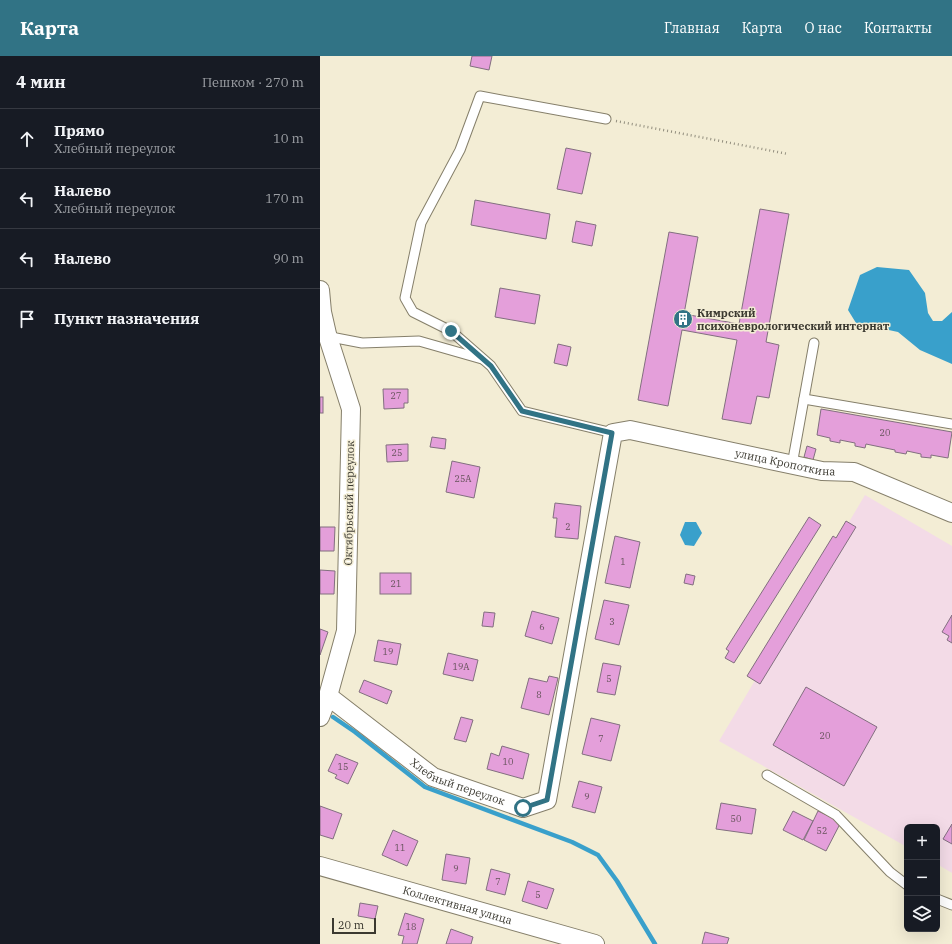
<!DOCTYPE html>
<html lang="ru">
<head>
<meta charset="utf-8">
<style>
	body { margin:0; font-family:"IBM Plex Serif",serif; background:#20242c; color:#f1f3f6 }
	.controls { position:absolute; right:12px; bottom:12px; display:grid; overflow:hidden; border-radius:6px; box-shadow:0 4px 16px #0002 }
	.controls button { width:36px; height:36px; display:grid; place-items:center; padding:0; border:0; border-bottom:1px solid #363941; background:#171b24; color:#f1f3f6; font:20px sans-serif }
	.scale { position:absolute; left:12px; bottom:10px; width:44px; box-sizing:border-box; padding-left:4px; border:2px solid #3b3930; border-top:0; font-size:11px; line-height:14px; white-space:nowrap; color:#3b3930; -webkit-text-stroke:3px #f3edd5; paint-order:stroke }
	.stop { position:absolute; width:12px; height:12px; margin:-9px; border:3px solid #317385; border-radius:50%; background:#fff }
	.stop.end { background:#317385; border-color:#fff; box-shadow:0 1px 4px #0008 }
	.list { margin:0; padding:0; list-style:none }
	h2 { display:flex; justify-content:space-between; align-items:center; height:52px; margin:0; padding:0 16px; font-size:17px }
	h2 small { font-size:13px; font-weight:400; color:#9ea1a6 }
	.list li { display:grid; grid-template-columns:26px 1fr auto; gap:12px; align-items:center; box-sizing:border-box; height:60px; padding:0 16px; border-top:1px solid #363941 }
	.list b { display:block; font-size:15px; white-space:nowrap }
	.list p { margin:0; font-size:13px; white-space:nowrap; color:#9ea1a6 }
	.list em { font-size:13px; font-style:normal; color:#9ea1a6 }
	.icon { flex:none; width:22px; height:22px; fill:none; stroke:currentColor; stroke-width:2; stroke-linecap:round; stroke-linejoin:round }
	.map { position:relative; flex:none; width:632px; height:888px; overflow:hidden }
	header { display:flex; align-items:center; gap:24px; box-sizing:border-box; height:56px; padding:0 20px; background:#317385; color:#fff }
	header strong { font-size:19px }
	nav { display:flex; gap:22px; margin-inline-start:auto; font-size:14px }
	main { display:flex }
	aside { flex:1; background:#171b24 }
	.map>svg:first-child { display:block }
	.industrial { fill:#f3dbe7 }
	.water { fill:#39a0cb }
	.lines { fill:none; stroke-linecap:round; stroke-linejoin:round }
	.stream { stroke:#39a0cb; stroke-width:4.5 }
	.building { fill:#e49fda; stroke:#826f7f }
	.lane-casing { stroke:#857f6a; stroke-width:11 }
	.street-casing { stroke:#857f6a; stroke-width:20 }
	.path { stroke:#928e7e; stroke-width:2.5; stroke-dasharray:1 3; stroke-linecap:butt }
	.lane { stroke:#fff; stroke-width:9 }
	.street { stroke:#fff; stroke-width:18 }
	.route { stroke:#317385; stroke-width:5 }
	.labels { text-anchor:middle; stroke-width:3; stroke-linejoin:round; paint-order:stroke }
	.number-label { font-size:9px; fill:#65525a }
	.poi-label { font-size:11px; font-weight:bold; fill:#3b3930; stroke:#f3edd5; text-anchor:start }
	.street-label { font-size:11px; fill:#3b3930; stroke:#f3edd5 }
</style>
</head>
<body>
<header>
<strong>Карта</strong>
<nav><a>Главная</a><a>Карта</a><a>О нас</a><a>Контакты</a></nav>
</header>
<main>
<aside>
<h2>4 мин<small>Пешком · 270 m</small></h2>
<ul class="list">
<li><svg class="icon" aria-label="ahead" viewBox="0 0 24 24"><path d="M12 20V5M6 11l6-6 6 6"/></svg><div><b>Прямо</b><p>Хлебный переулок</p></div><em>10 m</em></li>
<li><svg class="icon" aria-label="left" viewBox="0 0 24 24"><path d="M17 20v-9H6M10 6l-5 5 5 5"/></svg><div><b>Налево</b><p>Хлебный переулок</p></div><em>170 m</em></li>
<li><svg class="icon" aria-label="left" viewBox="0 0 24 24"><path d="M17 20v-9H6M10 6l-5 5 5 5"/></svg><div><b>Налево</b></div><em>90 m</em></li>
<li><svg class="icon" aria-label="arrive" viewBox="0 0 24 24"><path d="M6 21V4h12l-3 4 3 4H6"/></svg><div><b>Пункт назначения</b></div></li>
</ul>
</aside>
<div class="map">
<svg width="632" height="888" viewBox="0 0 632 888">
	<rect width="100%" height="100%" fill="#f3edd5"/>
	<path class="industrial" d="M 545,439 L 632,490 L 632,817 L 617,808 L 617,771 L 587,771 L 587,791 L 399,685 Z"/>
	<g class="water">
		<path d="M 557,211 L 589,214 L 605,237 L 608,257 L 613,265 L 622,265 L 632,256 L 632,308 L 600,294 L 578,276 L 536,267 L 528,254 L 540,219 Z"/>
		<path d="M 365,466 L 376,466 L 382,477 L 374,490 L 365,489 L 360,479 Z"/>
	</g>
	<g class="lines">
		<path class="stream" d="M 13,661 L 35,676 L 105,731 L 252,786 L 278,799 L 297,825 L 335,888"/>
	</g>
	<g class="building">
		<path d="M 152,0 L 172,0 L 169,14 L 150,10 Z"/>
		<path d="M 246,92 L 271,97 L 262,138 L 237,133 Z"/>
		<path d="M 155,144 L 230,158 L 226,183 L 151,169 Z"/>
		<path d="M 440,153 L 469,158 L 446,286 L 459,289 L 449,342 L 437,340 L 431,368 L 402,363 L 417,284 L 362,274 L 348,350 L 318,344 L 349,176 L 378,181 L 364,258 L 419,268 Z"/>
		<path d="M 256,165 L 276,169 L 272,190 L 252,186 Z"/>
		<path d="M 180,232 L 220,239 L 215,268 L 175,261 Z"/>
		<path d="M 238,288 L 251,291 L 247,310 L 234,307 Z"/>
		<path d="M 63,333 L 88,333 L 88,347 L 84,347 L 84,352 L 64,353 Z"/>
		<rect x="0" y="341" width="3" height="16"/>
		<path d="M 501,353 L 632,376 L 628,402 L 611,399 L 611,402 L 601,401 L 601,398 L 587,395 L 586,398 L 575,396 L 575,394 L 546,388 L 545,392 L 535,390 L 535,387 L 520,384 L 520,387 L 510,385 L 510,382 L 497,379 Z"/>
		<path d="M 112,381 L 126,383 L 125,393 L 110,391 Z"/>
		<path d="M 88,388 L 88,405 L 67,406 L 66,389 Z"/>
		<path d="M 487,390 L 496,393 L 493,404 L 484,401 Z"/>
		<path d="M 132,405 L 160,411 L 154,442 L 126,436 Z"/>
		<path d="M 235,447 L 261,450 L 258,483 L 235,481 L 237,462 L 233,462 Z"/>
		<path d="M 489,461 L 501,469 L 414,607 L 405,602 L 409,595 L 406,593 Z"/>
		<path d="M 526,465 L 536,471 L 440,628 L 427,620 L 513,480 L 516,482 Z"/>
		<path d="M 0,471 L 15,471 L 14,495 L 0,495 Z"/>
		<path d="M 295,480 L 320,486 L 310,532 L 285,527 Z"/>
		<path d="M 0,514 L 15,515 L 14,538 L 0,538 Z"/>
		<rect x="60" y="517" width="31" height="21"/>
		<path d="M 366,518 L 375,520 L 373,529 L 364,527 Z"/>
		<path d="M 284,544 L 309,549 L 299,589 L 275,583 Z"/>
		<path d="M 212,555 L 239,562 L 232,588 L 205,580 Z"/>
		<path d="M 164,556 L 175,557 L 173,571 L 162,570 Z"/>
		<path d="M 632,559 L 632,587 L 627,584 L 629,580 L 622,576 Z"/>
		<path d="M 0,573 L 8,576 L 0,599 Z"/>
		<path d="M 58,584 L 81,588 L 77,609 L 54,605 Z"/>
		<path d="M 128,597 L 158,604 L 153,625 L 123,618 Z"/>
		<path d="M 283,607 L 301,610 L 295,639 L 277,636 Z"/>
		<path d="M 229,620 L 238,622 L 229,659 L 201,652 L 209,622 L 227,626 Z"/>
		<path d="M 44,624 L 72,635 L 67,648 L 39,636 Z"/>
		<path d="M 486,631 L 557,671 L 524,730 L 453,689 Z"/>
		<path d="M 141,661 L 153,664 L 146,686 L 134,683 Z"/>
		<path d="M 271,662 L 300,669 L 291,705 L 262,698 Z"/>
		<path d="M 182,690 L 209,698 L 203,723 L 167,713 L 171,697 L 179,700 Z"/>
		<path d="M 16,698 L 38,707 L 28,728 L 15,722 L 17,719 L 8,715 Z"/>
		<path d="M 259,725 L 282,731 L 275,757 L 252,751 Z"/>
		<path d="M 401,747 L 436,753 L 432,778 L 396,773 Z"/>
		<path d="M 0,750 L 22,758 L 13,783 L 0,779 Z"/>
		<path d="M 473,755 L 493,765 L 483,784 L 463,774 Z"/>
		<path d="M 498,755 L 521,766 L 506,795 L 484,784 Z"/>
		<path d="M 632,768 L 632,788 L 623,783 Z"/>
		<path d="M 73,774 L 98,785 L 87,810 L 62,799 Z"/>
		<path d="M 126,798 L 150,802 L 146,828 L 122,824 Z"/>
		<path d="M 171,813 L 190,818 L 185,839 L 166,834 Z"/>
		<path d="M 208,825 L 234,833 L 227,853 L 202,845 Z"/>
		<path d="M 40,847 L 58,850 L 55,863 L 38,860 Z"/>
		<path d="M 85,857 L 104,863 L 97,888 L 82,888 L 84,880 L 78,879 Z"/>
		<path d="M 131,873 L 153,881 L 151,888 L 126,888 Z"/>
		<path d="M 385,876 L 409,882 L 407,888 L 382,888 Z"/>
	</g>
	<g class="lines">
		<g class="lane-casing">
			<g id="lane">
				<path d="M 286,63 L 160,40 L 140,94 L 101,167 L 85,242 L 93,256 L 131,275 L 171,310 L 202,355 L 293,377"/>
				<path d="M 7,278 L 16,282 L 42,287 L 99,285 L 162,303"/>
				<path d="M 484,343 L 632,368"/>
				<path d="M 472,409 L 494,287"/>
				<path d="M 447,719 L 516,759 L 570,816 L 587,829"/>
				<path d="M 617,843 L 632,849"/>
			</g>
		</g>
		<g class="street-casing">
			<g id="street">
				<path d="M 0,234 L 2,256 L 7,278 L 31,353 L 26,575 L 8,640 L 0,661"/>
				<path id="s1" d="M 8,640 L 113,721 L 203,752 L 227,744 L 293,377 L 310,374 L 502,415 L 534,416 L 632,457"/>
				<path id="s2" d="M 0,810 L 275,888"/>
			</g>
		</g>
		<path class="path" d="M 296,65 L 468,98"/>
		<use href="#lane" class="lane"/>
		<use href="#street" class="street"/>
	</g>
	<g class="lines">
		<path class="route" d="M 131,275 L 171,310 L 202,355 L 292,377 L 227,744 L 203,752"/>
	</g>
	<defs>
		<g id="building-disc" transform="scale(1)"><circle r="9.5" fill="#317385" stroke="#f3edd5"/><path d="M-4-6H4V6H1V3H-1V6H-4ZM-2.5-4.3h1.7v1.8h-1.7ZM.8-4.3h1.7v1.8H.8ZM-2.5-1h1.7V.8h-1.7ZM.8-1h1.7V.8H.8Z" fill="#fff"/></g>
	</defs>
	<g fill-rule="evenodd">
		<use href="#building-disc" x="363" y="263"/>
	</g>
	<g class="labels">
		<g class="number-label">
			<text x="76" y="343">27</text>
			<text x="565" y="380">20</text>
			<text x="77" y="400">25</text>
			<text x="143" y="426">25А</text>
			<text x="248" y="474">2</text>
			<text x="303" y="509">1</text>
			<text x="76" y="531">21</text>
			<text x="292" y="569">3</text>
			<text x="222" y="574">6</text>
			<text x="68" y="599">19</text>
			<text x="141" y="614">19А</text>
			<text x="289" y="626">5</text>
			<text x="219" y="642">8</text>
			<text x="505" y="683">20</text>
			<text x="281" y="686">7</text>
			<text x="188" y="709">10</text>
			<text x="23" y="714">15</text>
			<text x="267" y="744">9</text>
			<text x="416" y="766">50</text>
			<text x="502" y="778">52</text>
			<text x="80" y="795">11</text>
			<text x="136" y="816">9</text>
			<text x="178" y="829">7</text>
			<text x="218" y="842">5</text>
			<text x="91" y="874">18</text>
		</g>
		<g class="poi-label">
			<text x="377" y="261">Кимрский<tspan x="377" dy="13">психоневрологический интернат</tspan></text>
		</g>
		<g class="street-label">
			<text dy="4" stroke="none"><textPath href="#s1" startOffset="802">улица Кропоткина</textPath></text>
			<text transform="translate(29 447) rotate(-89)" y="4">Октябрьский переулок</text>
			<text dy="4" stroke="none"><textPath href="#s1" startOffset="157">Хлебный переулок</textPath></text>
			<text dy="4" stroke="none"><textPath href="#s2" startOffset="143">Коллективная улица</textPath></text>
		</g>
	</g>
</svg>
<div class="controls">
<button>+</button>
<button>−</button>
<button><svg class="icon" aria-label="layers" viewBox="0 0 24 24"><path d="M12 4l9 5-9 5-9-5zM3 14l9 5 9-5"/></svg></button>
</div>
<div class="scale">20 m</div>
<div class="stop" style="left:203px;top:752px"></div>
<div class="stop end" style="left:131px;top:275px"></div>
</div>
</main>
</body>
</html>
